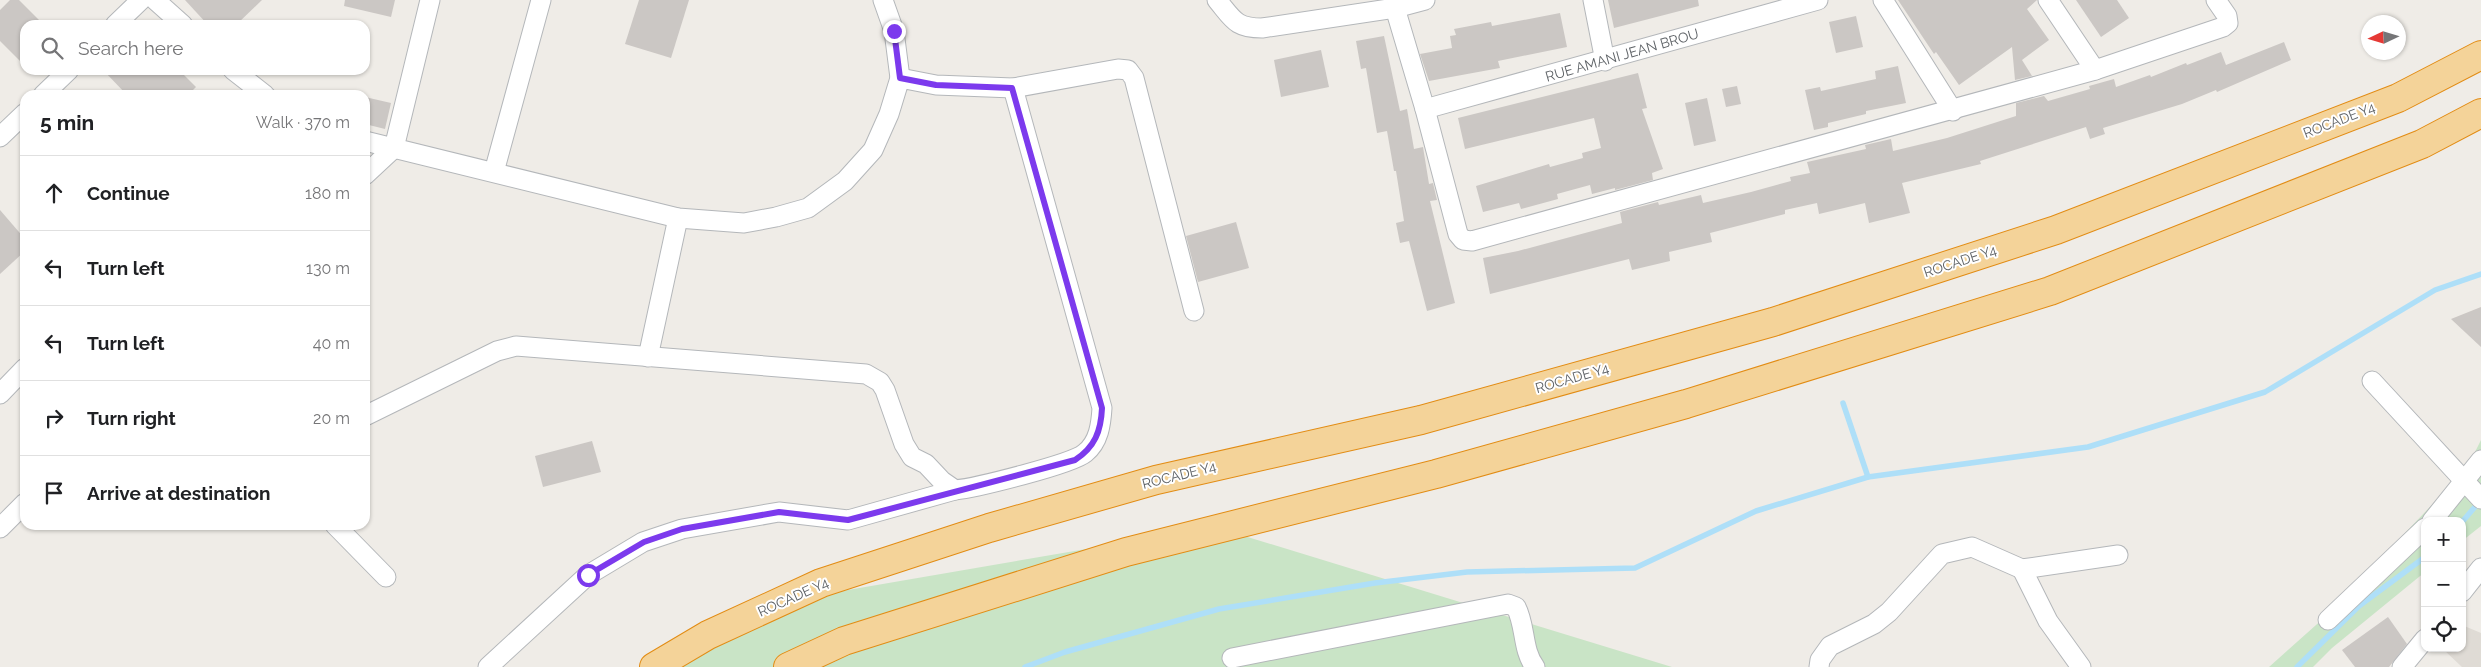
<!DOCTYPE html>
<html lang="en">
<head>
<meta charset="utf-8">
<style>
	body { margin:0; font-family:Raleway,sans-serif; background:#f6f6f6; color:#202124 }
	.controls { position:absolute; right:15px; bottom:15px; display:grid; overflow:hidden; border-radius:10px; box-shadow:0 1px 4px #0004 }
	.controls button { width:45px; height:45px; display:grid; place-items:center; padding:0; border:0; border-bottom:1px solid #e0e0e0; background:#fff; color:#202124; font:25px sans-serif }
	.compass { position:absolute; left:2361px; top:15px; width:45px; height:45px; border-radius:50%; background:#fff; box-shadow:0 1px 4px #0004; rotate:266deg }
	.stop { position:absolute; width:15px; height:15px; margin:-11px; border:4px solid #7c3aed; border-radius:50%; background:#fff }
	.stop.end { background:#7c3aed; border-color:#fff; box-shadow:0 1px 5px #0008 }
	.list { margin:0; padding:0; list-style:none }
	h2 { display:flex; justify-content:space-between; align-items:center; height:65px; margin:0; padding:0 20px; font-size:21px }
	h2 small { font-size:16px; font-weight:400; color:#757577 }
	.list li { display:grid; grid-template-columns:32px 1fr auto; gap:15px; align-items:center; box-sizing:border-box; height:75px; padding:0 20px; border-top:1px solid #e0e0e0 }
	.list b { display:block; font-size:19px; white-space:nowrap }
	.list em { font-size:16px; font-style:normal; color:#757577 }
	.icon { flex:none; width:28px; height:28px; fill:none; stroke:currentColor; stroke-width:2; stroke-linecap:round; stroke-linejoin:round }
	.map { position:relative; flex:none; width:2481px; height:667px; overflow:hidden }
	.search { position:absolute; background:#fff; box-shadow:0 1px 4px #0004; left:20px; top:20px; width:350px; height:55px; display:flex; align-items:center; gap:12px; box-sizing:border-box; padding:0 18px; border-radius:15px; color:#757577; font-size:19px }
	.panel { position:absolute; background:#fff; box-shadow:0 1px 4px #0004; left:20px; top:90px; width:350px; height:440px; border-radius:15px }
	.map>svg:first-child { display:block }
	.education { fill:#dfdbd5 }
	.green { fill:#c9e4c6 }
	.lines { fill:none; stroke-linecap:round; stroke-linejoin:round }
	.stream { stroke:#aedff8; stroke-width:5.5 }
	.building { fill:#cbc7c4 }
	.street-casing { stroke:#b4b7ba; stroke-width:21 }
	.highway-casing { stroke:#e28c14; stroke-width:30 }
	.street { stroke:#fff; stroke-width:19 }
	.highway { stroke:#f4d399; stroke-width:28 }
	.route { stroke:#7c3aed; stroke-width:6 }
	.labels { text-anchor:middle; stroke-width:4; stroke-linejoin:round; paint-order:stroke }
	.street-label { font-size:14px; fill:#5e6266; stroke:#fff }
</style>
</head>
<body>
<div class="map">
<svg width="2481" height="667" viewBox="0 0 2481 667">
	<rect width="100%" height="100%" fill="#efece7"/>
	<path class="education" d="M 2462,625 L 2481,633 L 2481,667 L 2462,667 L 2444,650 L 2446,648 L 2462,648 Z"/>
	<g class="green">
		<path d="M 2481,440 L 2481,526 L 2462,541 L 2462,521 L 2425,521 L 2425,572 L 2332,648 L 2313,667 L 2269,667 L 2325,617 L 2467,468 Z"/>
		<path d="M 1215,527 L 1672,667 L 663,667 L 754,606 Z"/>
	</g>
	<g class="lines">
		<g class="stream">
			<path d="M 1843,403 L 1868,477"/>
			<path d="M 2462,522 L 2480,501"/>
			<path d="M 1025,667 L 1065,652 L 1219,609 L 1375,583 L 1467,572 L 1635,568 L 1756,511 L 1868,477 L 2088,447 L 2265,392 L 2435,290 L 2481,274"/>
			<path d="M 2297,667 L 2359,606 L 2425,557"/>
		</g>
	</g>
	<g class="building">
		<path d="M 10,0 L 19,0 L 44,25 L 25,25 L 25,66 L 0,41 L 0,10 Z"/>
		<path d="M 185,0 L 262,0 L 236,25 L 208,25 Z"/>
		<path d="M 345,0 L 395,0 L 391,17 L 344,6 Z"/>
		<path d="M 639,0 L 689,0 L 671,58 L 625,44 Z"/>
		<path d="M 1608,0 L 1698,0 L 1699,6 L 1614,28 Z"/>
		<path d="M 1898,0 L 2037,0 L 2027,9 L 2049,40 L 2022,60 L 2032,76 L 2015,80 L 2012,47 L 1959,85 L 1936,52 L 1934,54 Z"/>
		<path d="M 2076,0 L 2117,0 L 2129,18 L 2101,37 Z"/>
		<path d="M 1560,13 L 1567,47 L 1498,61 L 1500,68 L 1429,81 L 1420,54 L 1452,48 L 1450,36 L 1456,35 L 1454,29 L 1491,22 L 1492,26 Z"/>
		<path d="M 1856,16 L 1863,47 L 1836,53 L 1829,22 Z"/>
		<path d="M 1384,36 L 1400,111 L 1407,109 L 1414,149 L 1423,147 L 1429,184 L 1433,183 L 1436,196 L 1437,200 L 1430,201 L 1455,303 L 1427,311 L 1409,241 L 1400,243 L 1396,223 L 1404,221 L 1396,171 L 1394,171 L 1387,131 L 1377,133 L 1366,68 L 1361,69 L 1356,41 Z"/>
		<path d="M 2284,42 L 2291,60 L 2217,92 L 2216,90 L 2182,104 L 2103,128 L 2105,134 L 2090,139 L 2086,127 L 1980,161 L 1981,164 L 1902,183 L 1910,213 L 1869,223 L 1865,203 L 1819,214 L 1817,203 L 1785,210 L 1785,214 L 1710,233 L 1712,242 L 1669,252 L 1670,261 L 1632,270 L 1629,259 L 1490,294 L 1483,258 L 1518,251 L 1622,223 L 1620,212 L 1658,202 L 1659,205 L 1701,195 L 1703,203 L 1751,192 L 1791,181 L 1790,177 L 1810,173 L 1807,162 L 1866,149 L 1865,145 L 1891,139 L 1893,151 L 1947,138 L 2016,116 L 2016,103 L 2044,96 L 2048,101 L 2090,89 L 2089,86 L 2114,79 L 2116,87 L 2150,75 L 2151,77 L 2186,63 L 2187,65 L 2221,52 L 2226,65 Z"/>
		<path d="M 1321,50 L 1329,87 L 1281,97 L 1274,60 Z"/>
		<path d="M 1898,66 L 1906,103 L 1866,111 L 1866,114 L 1828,123 L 1828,127 L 1814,130 L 1805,90 L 1820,87 L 1821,91 L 1876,79 L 1875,71 Z"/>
		<path d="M 103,70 L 179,70 L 196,87 L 188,95 L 127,95 Z"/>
		<path d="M 1638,73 L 1647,108 L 1642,109 L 1663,169 L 1652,173 L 1653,180 L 1615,190 L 1615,188 L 1592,194 L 1590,185 L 1557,194 L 1558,199 L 1521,209 L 1519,203 L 1483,212 L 1476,186 L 1549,164 L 1550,167 L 1583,158 L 1582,153 L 1601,148 L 1594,118 L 1465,149 L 1458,118 Z"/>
		<path d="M 1737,86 L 1741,104 L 1726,107 L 1722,89 Z"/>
		<path d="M 365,97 L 391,103 L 385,129 L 365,124 Z"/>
		<path d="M 1707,98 L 1716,141 L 1694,146 L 1685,103 Z"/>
		<path d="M 0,210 L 25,239 L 25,251 L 0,274 Z"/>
		<path d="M 1236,222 L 1249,268 L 1198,282 L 1186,236 Z"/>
		<path d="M 2481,307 L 2481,347 L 2451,319 Z"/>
		<path d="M 592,441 L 601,472 L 543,487 L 535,456 Z"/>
		<path d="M 2388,617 L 2407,644 L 2389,667 L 2355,667 L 2342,650 Z"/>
	</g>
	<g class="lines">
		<g class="street-casing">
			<g id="street">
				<path d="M 155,0 L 183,25"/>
				<path d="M 883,0 L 894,31 L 900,78"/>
				<path d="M 1217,0 C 1233,19 1235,28 1262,28 L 1395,8 L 1425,0"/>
				<path d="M 1593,0 L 1605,61"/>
				<path d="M 1883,0 L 1953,111"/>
				<path d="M 2048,0 L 2095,70"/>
				<path d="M 1395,8 L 1425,109 L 1458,234 L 1463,240 L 1472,241 L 2095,70 L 2223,27 L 2228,23 L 2227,16 L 2216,0"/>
				<path d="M 115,25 L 141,0"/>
				<path d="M 233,70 L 265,95"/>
				<path d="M 43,95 L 69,70"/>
				<path d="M 1425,109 L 1818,0"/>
				<path d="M 0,137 L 25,113"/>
				<path d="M 365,141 L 678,218 L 744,223 L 776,217 L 808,208 L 845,181 L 873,150 L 889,114 L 900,78 L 936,85 L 1013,88 L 1118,69 L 1128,70 L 1134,78 L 1194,311"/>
				<path d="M 494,172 L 541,0"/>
				<path d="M 365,175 L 394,148 L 430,0"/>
				<path d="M 648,357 L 678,218"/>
				<path d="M 2372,381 L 2481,499"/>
				<path d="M 0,394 L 25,368"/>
				<path d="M 365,416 L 497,351 L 516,346 L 866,374 L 880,382 L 885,390 L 904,444 L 912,457 L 926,464 L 942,481 L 955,490 C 976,488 1072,464 1085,453 C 1099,442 1101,424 1102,408 L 1013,88"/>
				<path d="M 2432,521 L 2481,460"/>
				<path d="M 335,525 L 386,577"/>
				<path d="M 0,528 L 25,503"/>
				<path d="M 2022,569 L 2048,621 L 2081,667"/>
				<path d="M 2462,592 L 2481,568"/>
				<path d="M 2328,620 L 2425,528"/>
				<path d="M 1232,658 L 1508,604 L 1516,607 C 1526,626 1522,650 1535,667"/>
				<path d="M 488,667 L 588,575 L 643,542 L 682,529 L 779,512 L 848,520 L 955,490"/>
				<path d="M 1819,667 L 1820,660 L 1830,646 L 1874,624 L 1889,612 L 1942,554 L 1972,547 L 2022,569 L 2118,555"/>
				<path d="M 2402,667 L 2425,639"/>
			</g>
		</g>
		<g class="highway-casing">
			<g id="highway">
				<path d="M 654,667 L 708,635 L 821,583 L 989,528 L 1156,480 L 1421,420 L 1773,322 L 2056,230 L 2398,98 L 2481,55"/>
				<path d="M 788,667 L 844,641 L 1126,552 L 1436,474 L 1686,404 L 2050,291 L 2422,144 L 2481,113"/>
			</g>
		</g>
		<use href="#street" class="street"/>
		<use href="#highway" class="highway"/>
	</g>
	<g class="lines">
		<path class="route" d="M 588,575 L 644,542 L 682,529 L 779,512 L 848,520 L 1075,460 C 1095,447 1101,431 1102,408 L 1012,88 L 936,85 L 900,78 L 894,31"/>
	</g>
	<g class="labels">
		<g class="street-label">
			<text transform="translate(1622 55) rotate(-16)" y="5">RUE AMANI JEAN BROU</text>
			<text transform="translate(2339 120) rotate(-21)" y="5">ROCADE Y4</text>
			<text transform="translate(1960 261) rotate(-18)" y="5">ROCADE Y4</text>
			<text transform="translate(1572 378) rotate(-16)" y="5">ROCADE Y4</text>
			<text transform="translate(1179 475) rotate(-14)" y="5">ROCADE Y4</text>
			<text transform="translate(793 597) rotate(-24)" y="5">ROCADE Y4</text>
		</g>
	</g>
</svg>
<div class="controls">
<button>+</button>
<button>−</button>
<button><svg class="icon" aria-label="locate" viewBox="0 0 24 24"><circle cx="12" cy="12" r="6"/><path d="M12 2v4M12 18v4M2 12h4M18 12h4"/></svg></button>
</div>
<svg class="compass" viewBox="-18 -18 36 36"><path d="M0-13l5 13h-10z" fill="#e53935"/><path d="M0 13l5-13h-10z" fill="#757577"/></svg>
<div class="stop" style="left:588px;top:575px"></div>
<div class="stop end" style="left:894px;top:31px"></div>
<div class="search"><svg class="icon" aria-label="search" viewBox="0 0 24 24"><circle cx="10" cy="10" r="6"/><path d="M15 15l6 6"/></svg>Search here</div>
<section class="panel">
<h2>5 min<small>Walk · 370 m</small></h2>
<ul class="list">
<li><svg class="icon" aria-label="ahead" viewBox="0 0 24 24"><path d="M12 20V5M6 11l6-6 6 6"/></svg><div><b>Continue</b></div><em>180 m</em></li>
<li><svg class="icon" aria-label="left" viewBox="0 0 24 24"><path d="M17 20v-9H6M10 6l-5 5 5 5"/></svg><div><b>Turn left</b></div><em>130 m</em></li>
<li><svg class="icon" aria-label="left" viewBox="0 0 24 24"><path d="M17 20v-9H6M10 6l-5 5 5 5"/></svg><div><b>Turn left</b></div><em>40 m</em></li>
<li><svg class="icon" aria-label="right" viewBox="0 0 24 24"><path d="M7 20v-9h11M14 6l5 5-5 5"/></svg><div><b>Turn right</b></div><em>20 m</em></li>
<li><svg class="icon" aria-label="arrive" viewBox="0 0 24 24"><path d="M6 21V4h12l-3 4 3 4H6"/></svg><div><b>Arrive at destination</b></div></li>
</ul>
</section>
</div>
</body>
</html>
